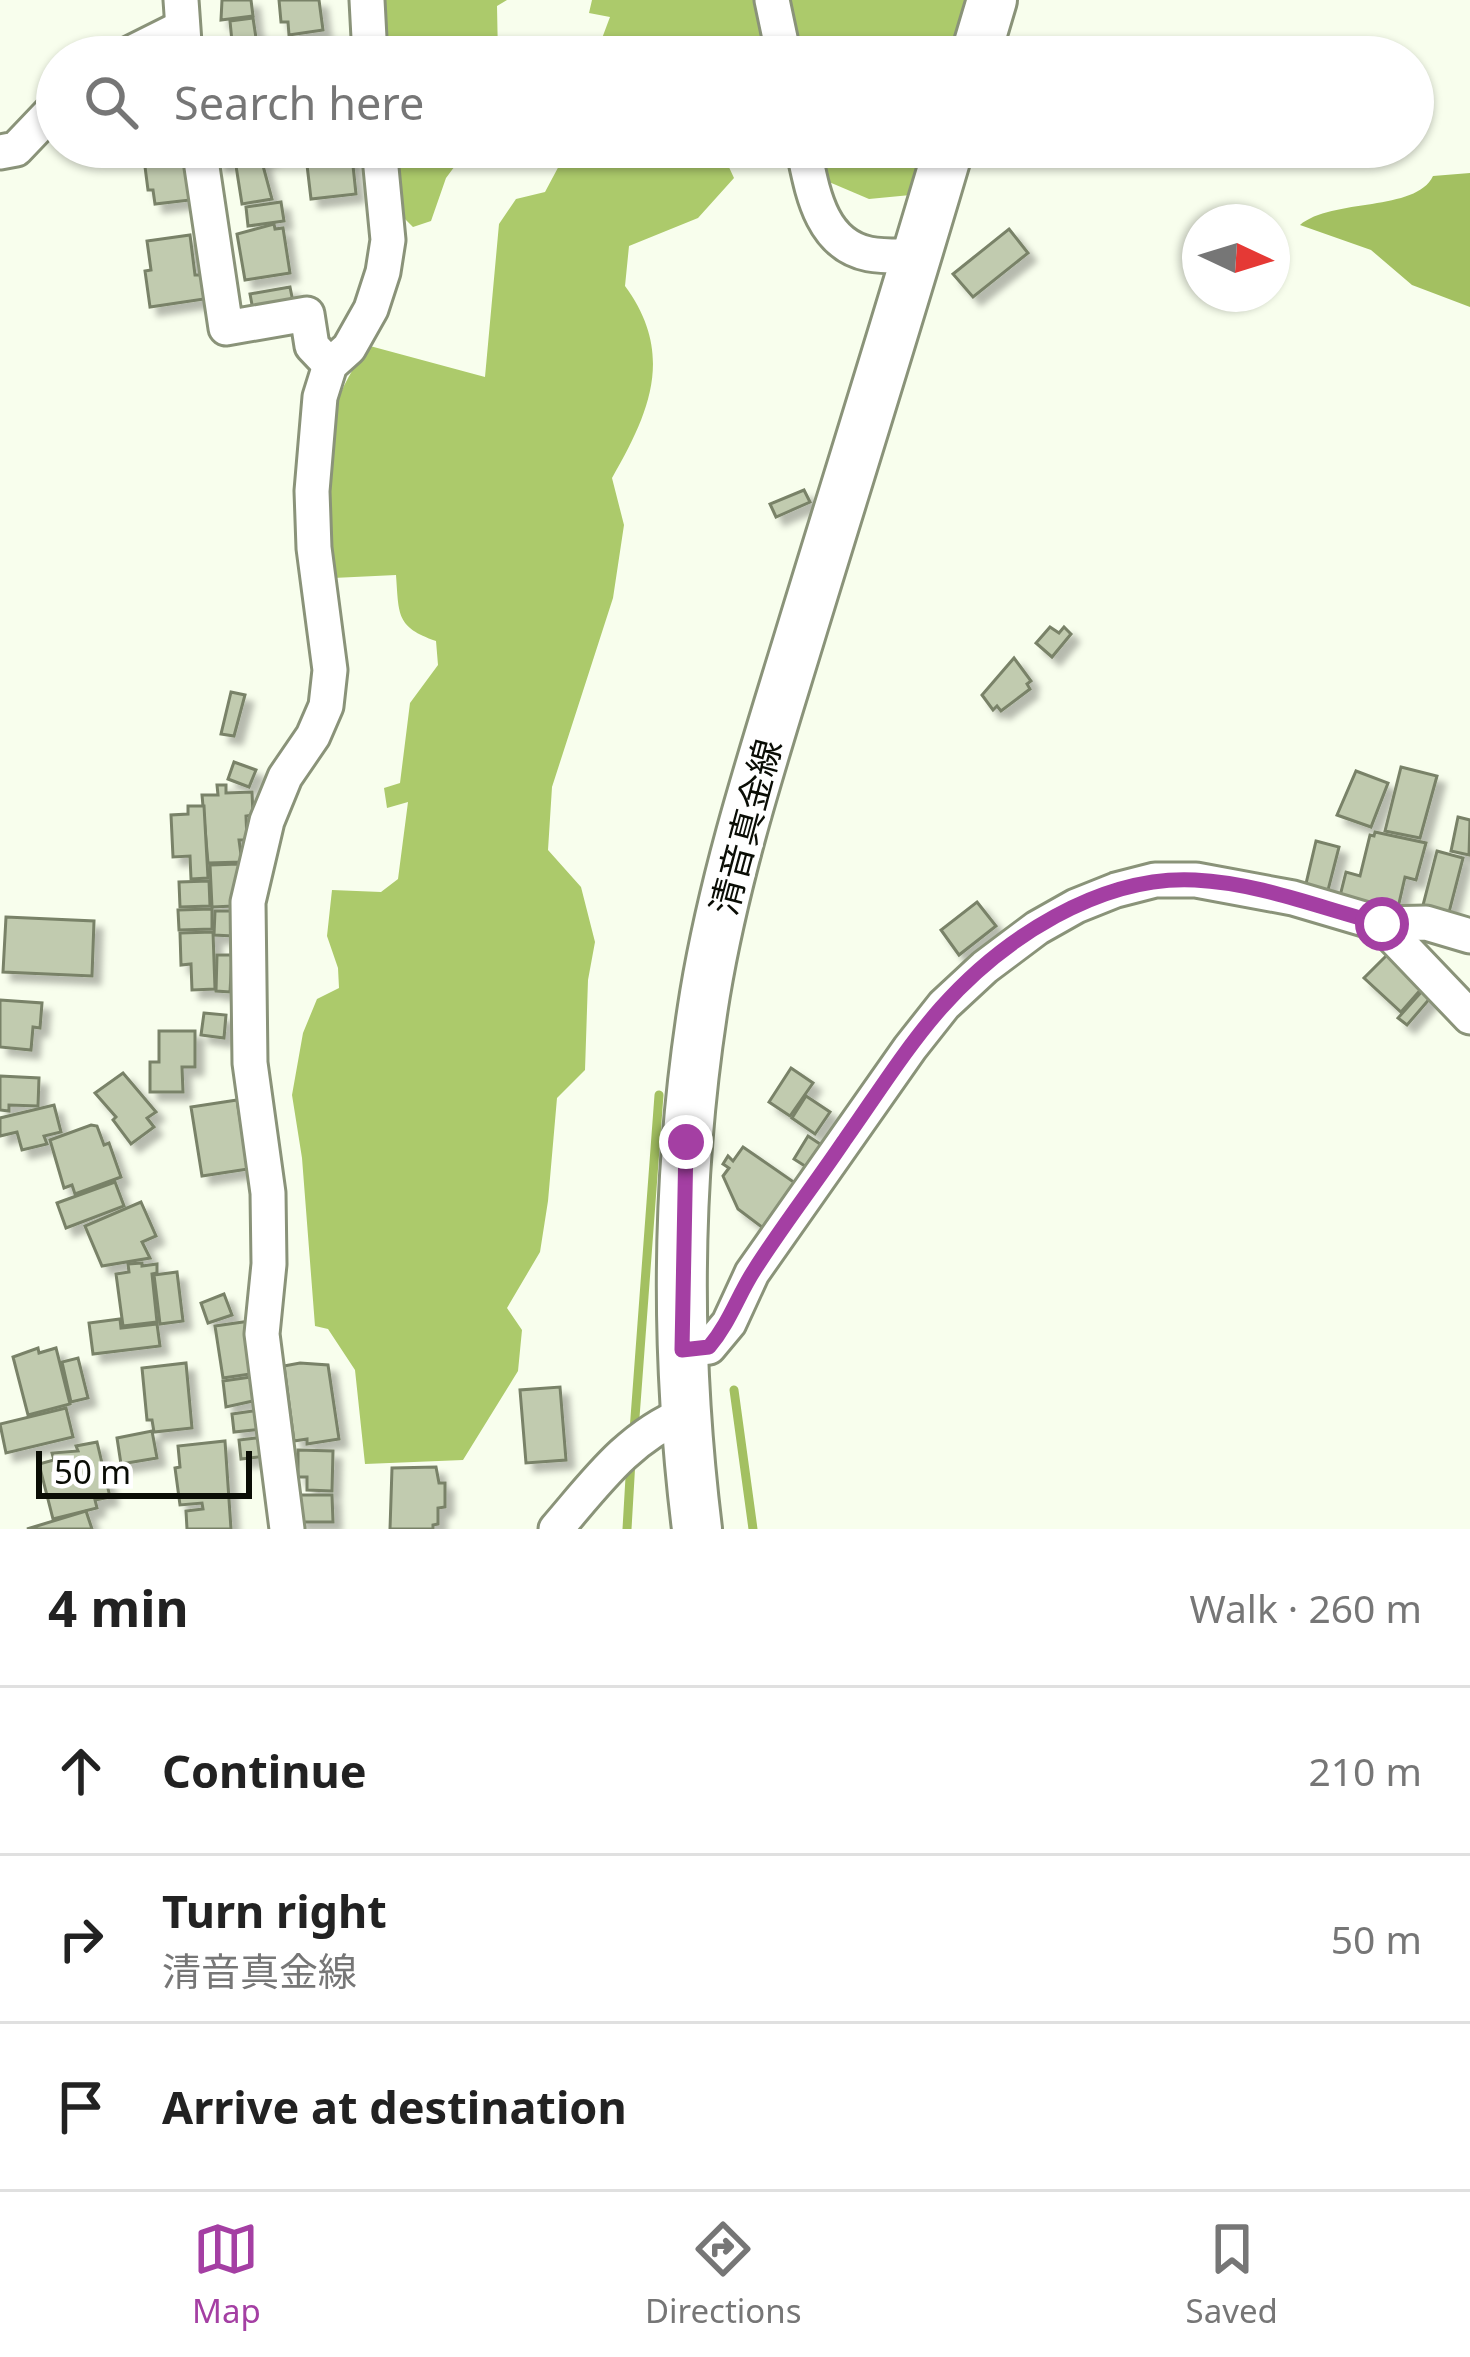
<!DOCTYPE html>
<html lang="en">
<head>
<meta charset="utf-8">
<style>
	body { margin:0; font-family:"Noto Sans","Noto Sans JP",sans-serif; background:#f2f2f2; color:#222 }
	.compass { position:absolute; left:1182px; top:204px; width:108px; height:108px; border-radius:50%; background:#fff; box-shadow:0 3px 9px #0004; rotate:94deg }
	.scale { position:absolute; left:36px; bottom:30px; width:216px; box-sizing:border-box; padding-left:12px; border:6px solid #0a0d05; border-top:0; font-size:33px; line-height:42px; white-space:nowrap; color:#0a0d05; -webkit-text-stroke:9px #fff; paint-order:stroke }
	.stop { position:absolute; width:36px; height:36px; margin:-27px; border:9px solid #a43fa3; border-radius:50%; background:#fff }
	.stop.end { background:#a43fa3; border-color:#fff; box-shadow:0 3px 12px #0008 }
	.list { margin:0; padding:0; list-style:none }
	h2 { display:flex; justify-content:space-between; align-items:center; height:156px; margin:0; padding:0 48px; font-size:51px }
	h2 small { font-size:39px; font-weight:400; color:#767676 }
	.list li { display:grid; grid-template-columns:78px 1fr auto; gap:36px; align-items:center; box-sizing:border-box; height:168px; padding:0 48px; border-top:3px solid #e0e0e0 }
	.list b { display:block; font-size:45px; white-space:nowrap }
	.list p { margin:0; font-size:39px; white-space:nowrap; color:#767676 }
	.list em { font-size:39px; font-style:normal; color:#767676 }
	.icon { flex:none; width:66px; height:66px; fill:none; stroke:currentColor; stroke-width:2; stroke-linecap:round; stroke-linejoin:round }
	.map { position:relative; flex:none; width:1470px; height:1529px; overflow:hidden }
	.search { position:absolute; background:#fff; box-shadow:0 3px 9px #0004; left:36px; right:36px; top:36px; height:132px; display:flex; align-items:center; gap:30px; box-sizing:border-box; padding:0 42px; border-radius:66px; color:#767676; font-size:45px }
	.sheet { height:660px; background:#fff }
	nav { display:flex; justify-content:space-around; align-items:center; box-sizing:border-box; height:168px; border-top:3px solid #e0e0e0; background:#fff; font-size:33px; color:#767676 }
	nav a { display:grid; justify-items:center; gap:6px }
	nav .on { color:#a43fa3 }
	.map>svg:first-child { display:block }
	.forest { fill:#acca6b }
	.water { fill:#a3c061 }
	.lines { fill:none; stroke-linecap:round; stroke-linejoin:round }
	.stream { stroke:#a3c061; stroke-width:9 }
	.building { fill:#c1cbaf; stroke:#798268; stroke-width:3; filter:url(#shadow) }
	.street-casing { stroke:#8a9379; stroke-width:39 }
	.secondary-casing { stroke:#8a9379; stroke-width:54 }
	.street { stroke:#fff; stroke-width:33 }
	.secondary { stroke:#fff; stroke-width:48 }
	.route { stroke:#a43fa3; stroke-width:15 }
	.labels { text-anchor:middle; stroke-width:10; stroke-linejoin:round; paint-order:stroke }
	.street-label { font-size:36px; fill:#0a0d05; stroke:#fff }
</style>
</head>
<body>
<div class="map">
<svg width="1470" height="1529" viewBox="0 0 1470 1529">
	<defs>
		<filter id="shadow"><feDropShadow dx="8" dy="8" stdDeviation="3" flood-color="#0004"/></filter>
	</defs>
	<rect width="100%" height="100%" fill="#f8feed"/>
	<g class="forest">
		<path d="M 385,0 L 507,0 L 497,6 L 498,57 L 389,57 Z"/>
		<path d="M 592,0 L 968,0 L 954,57 L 796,57 L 794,51 L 761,57 L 595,57 L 610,17 L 589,13 Z"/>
		<path d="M 396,147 L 469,147 L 446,178 L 431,221 L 413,227 L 402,216 Z"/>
		<path d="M 569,147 L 612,147 L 628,153 L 721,150 L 734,178 L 698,218 L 629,246 L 625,286 C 675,354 650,412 612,478 L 624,525 L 613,598 L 552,787 L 548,850 L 581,887 L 595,942 L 588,980 L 585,1070 L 557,1098 L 548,1201 L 540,1252 L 507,1308 L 522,1330 L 518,1371 L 463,1460 L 365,1464 L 355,1370 L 328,1329 L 315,1326 L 302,1158 L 292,1095 L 303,1033 L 317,999 L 339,988 L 338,968 L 327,936 L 332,890 L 381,892 L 398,879 L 408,802 L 387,808 L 384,788 L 400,783 L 410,703 L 438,665 L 436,641 C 396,627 399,615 396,575 L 333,578 C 324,492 311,416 370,346 L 485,377 L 499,224 L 516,199 L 545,192 Z"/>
		<path d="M 815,147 L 932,147 L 921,194 L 869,199 L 822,179 Z"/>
	</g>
	<path class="water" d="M 1470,173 L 1470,307 L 1412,285 L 1371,250 L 1300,225 C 1332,198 1416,212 1433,176 Z"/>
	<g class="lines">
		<g class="stream">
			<path d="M 734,1390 L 753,1529"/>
			<path d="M 634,1431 L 659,1095"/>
			<path d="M 627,1529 L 631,1460"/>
		</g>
	</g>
	<g class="building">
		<path d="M 222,0 L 251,0 L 253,16 L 221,20 Z"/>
		<path d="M 279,0 L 319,0 L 323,30 L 289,35 L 288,22 L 281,22 Z"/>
		<path d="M 253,18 L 256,38 L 232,42 L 230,21 Z"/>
		<path d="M 334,42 L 336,57 L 295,57 L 294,47 Z"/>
		<path d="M 216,147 L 269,147 L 270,157 L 218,163 Z"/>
		<path d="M 351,147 L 356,194 L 311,199 L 307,165 L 317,164 L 315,148 Z"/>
		<path d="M 184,153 L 190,200 L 155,204 L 153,190 L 148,190 L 144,159 Z"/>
		<path d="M 262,162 L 272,199 L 242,204 L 236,166 Z"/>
		<path d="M 281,202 L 284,221 L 248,226 L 246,207 Z"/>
		<path d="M 274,224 L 275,229 L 283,228 L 290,273 L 245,280 L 237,234 Z"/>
		<path d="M 1009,229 L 1028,253 L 973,297 L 953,274 Z"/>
		<path d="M 190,235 L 195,275 L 201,275 L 204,299 L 150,307 L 145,271 L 151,270 L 147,241 Z"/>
		<path d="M 290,287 L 292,297 L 287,304 L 253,310 L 250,294 Z"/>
		<path d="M 804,490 L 810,502 L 776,517 L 770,504 Z"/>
		<path d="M 1050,627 L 1059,633 L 1064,627 L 1071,634 L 1052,657 L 1036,643 Z"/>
		<path d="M 1014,658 L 1031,681 L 1027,684 L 1030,689 L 1001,711 L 997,706 L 993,710 L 982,695 Z"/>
		<path d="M 231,692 L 245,695 L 234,736 L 221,734 Z"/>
		<path d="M 234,762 L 256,770 L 249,787 L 228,779 Z"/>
		<path d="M 1401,767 L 1437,776 L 1420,838 L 1385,831 Z"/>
		<path d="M 1356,771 L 1388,783 L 1371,827 L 1337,815 Z"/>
		<path d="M 217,785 L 226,785 L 226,793 L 252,792 L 253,815 L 246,816 L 247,840 L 239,840 L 242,862 L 208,863 L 202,795 L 218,795 Z"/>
		<path d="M 188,806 L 204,806 L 208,878 L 191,879 L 190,856 L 173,857 L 171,815 L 188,814 Z"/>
		<path d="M 1458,817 L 1470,820 L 1469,855 L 1451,851 Z"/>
		<path d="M 1375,832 L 1426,843 L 1416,880 L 1405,877 L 1397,912 L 1339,900 L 1346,872 L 1360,876 L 1370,835 L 1374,836 Z"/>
		<path d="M 1316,841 L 1339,847 L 1327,894 L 1305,888 Z"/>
		<path d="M 1437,851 L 1463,858 L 1447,920 L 1421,913 Z"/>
		<path d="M 239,864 L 234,906 L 212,907 L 210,865 Z"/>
		<path d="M 209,881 L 210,906 L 180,907 L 179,882 Z"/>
		<path d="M 977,902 L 996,926 L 959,955 L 941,930 Z"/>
		<path d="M 212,909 L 212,929 L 179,930 L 178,910 Z"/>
		<path d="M 215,911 L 233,911 L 233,936 L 214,935 Z"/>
		<path d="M 6,917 L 94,921 L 92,976 L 3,972 Z"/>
		<path d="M 213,932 L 215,989 L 192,990 L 191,964 L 181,965 L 180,933 Z"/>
		<path d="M 1388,954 L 1423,987 L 1401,1012 L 1364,978 Z"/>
		<path d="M 217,955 L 232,955 L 230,992 L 216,991 Z"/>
		<path d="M 1424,989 L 1432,996 L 1407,1025 L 1398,1018 Z"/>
		<path d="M 0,1000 L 42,1003 L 40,1028 L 33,1027 L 31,1050 L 0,1047 Z"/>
		<path d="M 204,1013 L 226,1015 L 224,1038 L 201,1035 Z"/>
		<path d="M 159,1031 L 195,1031 L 195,1067 L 182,1067 L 183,1092 L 150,1092 L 150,1062 L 159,1062 Z"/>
		<path d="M 791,1068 L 813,1083 L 790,1116 L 769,1102 Z"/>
		<path d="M 123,1073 L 156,1112 L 147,1118 L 154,1127 L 131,1144 L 113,1120 L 116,1117 L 95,1093 Z"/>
		<path d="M 0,1076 L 39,1078 L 38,1106 L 9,1105 L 9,1111 L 0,1110 Z"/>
		<path d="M 806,1096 L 830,1112 L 815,1134 L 792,1118 Z"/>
		<path d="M 237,1100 L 248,1169 L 202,1176 L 191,1107 Z"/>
		<path d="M 54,1105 L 61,1132 L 44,1136 L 47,1144 L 22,1150 L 17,1132 L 0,1136 L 0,1118 Z"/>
		<path d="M 91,1125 L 97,1126 L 104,1145 L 109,1143 L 121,1177 L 75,1194 L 72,1185 L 64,1188 L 50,1140 Z"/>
		<path d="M 808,1136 L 823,1146 L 808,1168 L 794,1159 Z"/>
		<path d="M 743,1147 L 798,1185 L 766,1230 L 738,1209 L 723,1176 L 729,1168 L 723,1164 L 728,1156 L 733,1161 Z"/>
		<path d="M 115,1182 L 124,1206 L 66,1228 L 57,1203 Z"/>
		<path d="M 141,1202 L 156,1236 L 142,1242 L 150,1258 L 102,1266 L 85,1226 Z"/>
		<path d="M 142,1263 L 142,1266 L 157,1264 L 157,1273 L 152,1274 L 157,1322 L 123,1326 L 116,1274 L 129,1272 L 128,1264 Z"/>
		<path d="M 177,1272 L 183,1321 L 160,1324 L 154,1275 Z"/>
		<path d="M 224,1294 L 232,1315 L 208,1323 L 201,1303 Z"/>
		<path d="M 120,1319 L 121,1328 L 157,1324 L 160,1346 L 93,1354 L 89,1323 Z"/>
		<path d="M 250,1321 L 257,1373 L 223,1378 L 215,1326 Z"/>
		<path d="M 38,1348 L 39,1353 L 56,1348 L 70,1404 L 28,1415 L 13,1357 Z"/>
		<path d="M 78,1358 L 88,1398 L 71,1402 L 62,1362 Z"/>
		<path d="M 186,1363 L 192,1428 L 154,1432 L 152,1420 L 147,1420 L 142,1368 Z"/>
		<path d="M 300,1363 L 328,1365 L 339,1439 L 307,1444 L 307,1439 L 294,1441 L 284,1366 Z"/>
		<path d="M 258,1376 L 262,1399 L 226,1407 L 223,1381 Z"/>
		<path d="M 560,1387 L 566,1460 L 526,1463 L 520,1390 Z"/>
		<path d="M 66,1408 L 73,1437 L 6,1453 L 0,1424 Z"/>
		<path d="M 260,1410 L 263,1429 L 234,1432 L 232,1414 Z"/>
		<path d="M 152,1431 L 157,1458 L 121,1464 L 117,1438 Z"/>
		<path d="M 265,1437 L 267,1456 L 241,1459 L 239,1440 Z"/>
		<path d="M 225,1441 L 231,1529 L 187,1529 L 186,1511 L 203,1509 L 202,1503 L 180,1505 L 175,1468 L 180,1467 L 178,1446 Z"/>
		<path d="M 97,1442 L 110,1497 L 95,1500 L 97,1508 L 53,1519 L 39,1464 L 54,1460 L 52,1453 L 78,1451 L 76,1446 Z"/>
		<path d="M 298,1450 L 333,1451 L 332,1491 L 307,1490 L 307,1477 L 298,1477 Z"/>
		<path d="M 436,1467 L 439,1483 L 445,1483 L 445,1507 L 438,1508 L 438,1524 L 433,1525 L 433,1529 L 390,1529 L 392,1468 Z"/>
		<path d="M 297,1495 L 332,1495 L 333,1522 L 297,1522 Z"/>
		<path d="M 86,1511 L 92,1529 L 27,1529 Z"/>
	</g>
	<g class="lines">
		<g class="street-casing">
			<g id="street">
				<path d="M 181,0 L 185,57"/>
				<path d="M 367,0 L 370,57"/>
				<path d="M 772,0 L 784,57"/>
				<path d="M 123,57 L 181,28"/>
				<path d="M 199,147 L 226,328 L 307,314 L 312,346 L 330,365"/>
				<path d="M 803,147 C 812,188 819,244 869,254 C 884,257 901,256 917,256"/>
				<path d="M 0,152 L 16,149 L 57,106"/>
				<path d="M 1381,924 L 1426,923 L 1470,936"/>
				<path d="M 682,1350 L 709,1347 L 729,1323 L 752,1273 L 910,1048 L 944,1005 L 985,967 L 1037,928 L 1076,906 L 1116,890 L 1155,880 L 1196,880 L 1293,898 L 1381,924 L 1470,1017"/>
				<path d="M 287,1529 L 262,1334 L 269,1264 L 268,1193 L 250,1063 L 248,902 L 267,821 L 285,777 L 313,736 L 326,706 L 330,670 L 314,548 L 312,491 L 320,397 L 330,365 L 349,348 L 371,309 L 383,272 L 388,240 L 379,147"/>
				<path d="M 556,1529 C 595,1484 628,1437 685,1414"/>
			</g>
		</g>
		<g class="secondary-casing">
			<g id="secondary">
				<path d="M 975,57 L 992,0"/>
				<path d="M 697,1529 C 675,1350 676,1173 705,994 C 726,868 766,748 803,626 C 852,466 902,307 949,147"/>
			</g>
		</g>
		<use href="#street" class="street"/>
		<use href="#secondary" class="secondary"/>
	</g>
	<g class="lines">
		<path class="route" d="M 686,1142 L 682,1350 L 709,1347 C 730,1322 738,1295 755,1269 C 783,1225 815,1184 844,1141 C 876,1096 905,1049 941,1008 C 1002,939 1100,875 1195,880 C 1259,883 1320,908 1382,924"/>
	</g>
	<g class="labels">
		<g class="street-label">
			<text transform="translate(746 827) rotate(-75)" y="13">清音真金線</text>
		</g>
	</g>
</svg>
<svg class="compass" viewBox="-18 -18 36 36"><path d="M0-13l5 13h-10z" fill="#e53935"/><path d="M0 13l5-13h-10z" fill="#767676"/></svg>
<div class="scale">50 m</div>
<div class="stop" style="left:1382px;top:924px"></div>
<div class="stop end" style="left:686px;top:1142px"></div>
<div class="search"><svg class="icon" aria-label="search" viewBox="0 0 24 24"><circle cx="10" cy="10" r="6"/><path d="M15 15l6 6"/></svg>Search here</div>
</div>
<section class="sheet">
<h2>4 min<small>Walk · 260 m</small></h2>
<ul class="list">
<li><svg class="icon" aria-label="ahead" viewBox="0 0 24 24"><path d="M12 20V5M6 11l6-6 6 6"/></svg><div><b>Continue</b></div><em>210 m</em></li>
<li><svg class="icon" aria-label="right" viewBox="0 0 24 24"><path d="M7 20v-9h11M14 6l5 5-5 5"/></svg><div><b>Turn right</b><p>清音真金線</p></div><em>50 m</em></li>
<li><svg class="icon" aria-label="arrive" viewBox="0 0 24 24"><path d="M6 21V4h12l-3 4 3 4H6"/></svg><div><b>Arrive at destination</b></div></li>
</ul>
</section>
<nav>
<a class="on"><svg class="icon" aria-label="map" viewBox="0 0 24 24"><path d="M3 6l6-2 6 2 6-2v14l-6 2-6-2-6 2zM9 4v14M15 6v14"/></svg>Map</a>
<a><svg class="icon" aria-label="directions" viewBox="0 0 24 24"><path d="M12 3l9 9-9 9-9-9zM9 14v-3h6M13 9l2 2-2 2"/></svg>Directions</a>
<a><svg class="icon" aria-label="saved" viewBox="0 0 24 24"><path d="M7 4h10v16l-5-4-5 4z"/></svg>Saved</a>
</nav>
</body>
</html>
